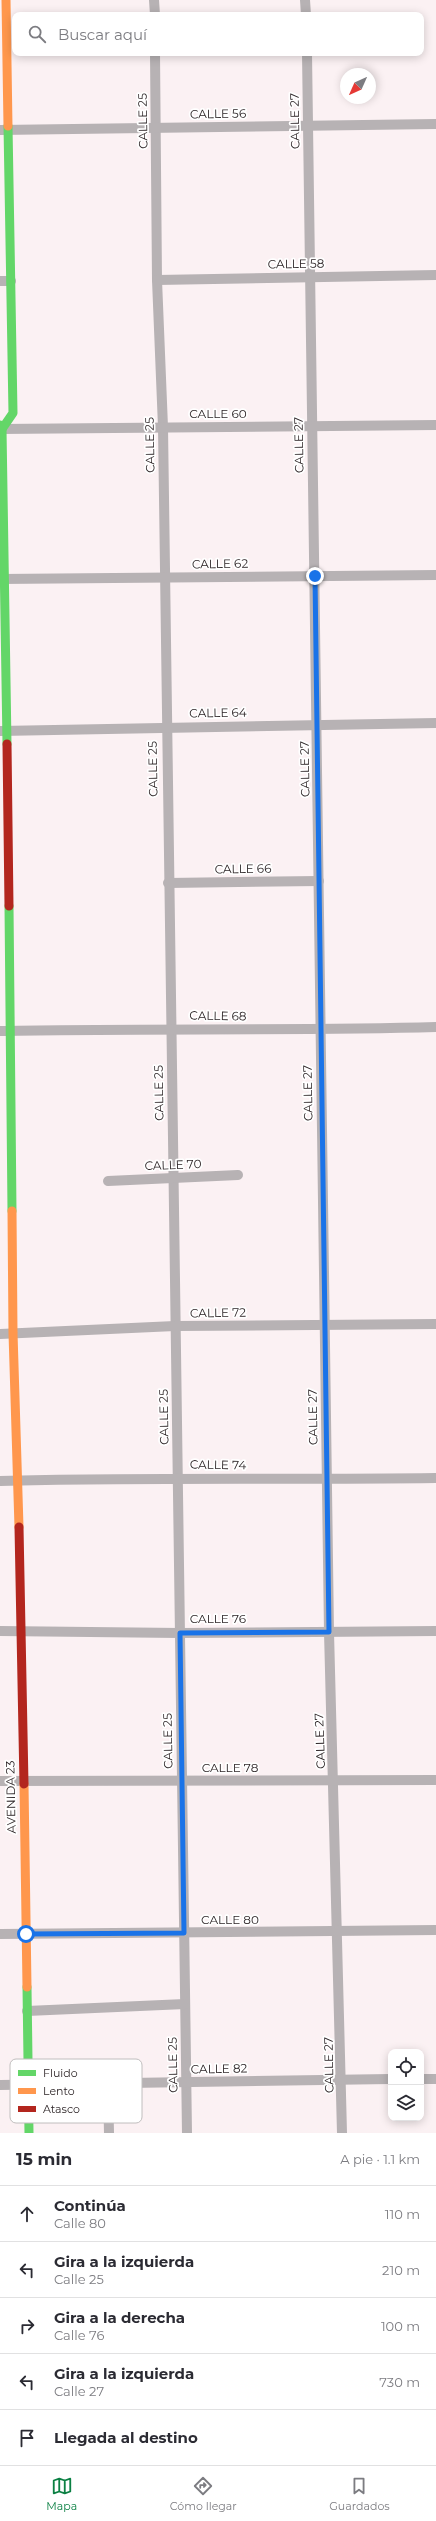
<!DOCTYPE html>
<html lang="es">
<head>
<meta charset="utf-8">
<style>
	body { margin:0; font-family:Montserrat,sans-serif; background:#f2f2f3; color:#2b2b33 }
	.controls { position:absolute; right:12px; bottom:12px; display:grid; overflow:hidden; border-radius:8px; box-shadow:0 2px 10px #0003 }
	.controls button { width:36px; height:36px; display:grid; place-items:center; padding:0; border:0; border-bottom:1px solid #e1e1e2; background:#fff; color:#2b2b33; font:20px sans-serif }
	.compass { position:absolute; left:340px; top:68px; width:36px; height:36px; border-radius:50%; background:#fff; box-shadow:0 2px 10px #0003; rotate:225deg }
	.stop { position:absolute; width:12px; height:12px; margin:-9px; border:3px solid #1a73e8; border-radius:50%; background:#fff }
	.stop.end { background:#1a73e8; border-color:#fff; box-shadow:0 1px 4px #0008 }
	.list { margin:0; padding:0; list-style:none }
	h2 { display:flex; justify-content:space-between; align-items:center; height:52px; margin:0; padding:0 16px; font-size:17px }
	h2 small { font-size:13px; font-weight:400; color:#7c7c81 }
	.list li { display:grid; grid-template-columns:26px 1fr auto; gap:12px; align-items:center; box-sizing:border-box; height:56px; padding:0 16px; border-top:1px solid #e1e1e2 }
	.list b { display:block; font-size:15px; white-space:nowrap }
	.list p { margin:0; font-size:13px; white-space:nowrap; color:#7c7c81 }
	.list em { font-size:13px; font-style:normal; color:#7c7c81 }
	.icon { flex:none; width:22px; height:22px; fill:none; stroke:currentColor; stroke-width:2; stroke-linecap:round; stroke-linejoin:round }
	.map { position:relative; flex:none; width:436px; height:2133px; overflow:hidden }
	.search { position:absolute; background:#fff; box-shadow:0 2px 10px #0003; left:12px; right:12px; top:12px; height:44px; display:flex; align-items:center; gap:10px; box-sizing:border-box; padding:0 14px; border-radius:8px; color:#7c7c81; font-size:15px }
	.sheet { height:332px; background:#fff }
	nav { display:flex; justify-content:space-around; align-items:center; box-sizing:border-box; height:56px; border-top:1px solid #e1e1e2; background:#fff; font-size:11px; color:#7c7c81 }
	nav a { display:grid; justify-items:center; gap:2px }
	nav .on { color:#0b8043 }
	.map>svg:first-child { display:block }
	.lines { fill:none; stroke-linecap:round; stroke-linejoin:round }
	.street { stroke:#b7b2b4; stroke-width:10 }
	.fast { stroke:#63d668; stroke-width:9 }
	.slow { stroke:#ff974d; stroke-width:9 }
	.jam { stroke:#b3261e; stroke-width:9 }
	.route { stroke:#1a73e8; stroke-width:5 }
	.labels { text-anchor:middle; stroke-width:3.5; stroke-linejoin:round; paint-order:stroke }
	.street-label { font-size:12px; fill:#2d2527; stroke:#fff }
	.key { fill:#fff; stroke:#c0bebe; stroke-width:1 }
	.key-label { font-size:11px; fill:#2d2527 }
</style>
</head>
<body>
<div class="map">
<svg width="436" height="2133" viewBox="0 0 436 2133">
	<rect width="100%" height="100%" fill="#fbf1f3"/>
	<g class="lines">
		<g class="street">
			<path d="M 154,0 L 155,15"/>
			<path d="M 305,0 L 306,15"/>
			<path d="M 155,53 L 157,280 L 163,427 L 187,2133"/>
			<path d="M 307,53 L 329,1632 L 342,2133"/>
			<path d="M 0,130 L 436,124"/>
			<path d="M 157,280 L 436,275"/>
			<path d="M 0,281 L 11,281"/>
			<path d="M 0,429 L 436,425"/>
			<path d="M 0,579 L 436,575"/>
			<path d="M 0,731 L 436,723"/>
			<path d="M 168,883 L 319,881"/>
			<path d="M 0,1031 C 145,1028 291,1031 436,1027"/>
			<path d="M 108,1181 L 238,1175"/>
			<path d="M 0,1334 L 175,1326 L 436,1324"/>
			<path d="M 0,1481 C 145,1477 291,1480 436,1478"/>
			<path d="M 0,1631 L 180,1633 L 436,1631"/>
			<path d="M 0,1781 L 436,1780"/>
			<path d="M 0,1934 L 436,1930"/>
			<path d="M 27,2011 L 185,2004"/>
			<path d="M 421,2079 L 436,2079"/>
			<path d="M 108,2083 L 109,2133"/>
			<path d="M 0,2085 L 391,2079"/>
		</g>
		<g class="fast">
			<path d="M 0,425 L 2,429 L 7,744"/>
			<path d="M 2,429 L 13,413 L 8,126"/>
			<path d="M 9,906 L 12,1211"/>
			<path d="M 27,1987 L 29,2133"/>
		</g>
		<g class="slow">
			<path d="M 6,0 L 8,126"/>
			<path d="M 12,1211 L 13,1333 L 19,1527"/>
			<path d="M 24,1784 L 27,1987"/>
		</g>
		<g class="jam">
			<path d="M 7,744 L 9,906"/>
			<path d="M 19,1527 L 24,1784"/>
		</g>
	</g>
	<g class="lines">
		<path class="route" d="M 26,1934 L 184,1933 L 180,1633 L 329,1632 L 315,576"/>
	</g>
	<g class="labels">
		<g class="street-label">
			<text transform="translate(218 114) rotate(-1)" y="4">CALLE 56</text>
			<text transform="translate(143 121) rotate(-91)" y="4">CALLE 25</text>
			<text transform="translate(295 121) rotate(-91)" y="4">CALLE 27</text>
			<text transform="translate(296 264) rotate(-1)" y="4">CALLE 58</text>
			<text x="218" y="418">CALLE 60</text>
			<text transform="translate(150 445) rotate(-91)" y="4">CALLE 25</text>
			<text transform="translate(299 445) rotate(-91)" y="4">CALLE 27</text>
			<text transform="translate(220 564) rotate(-1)" y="4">CALLE 62</text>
			<text transform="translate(218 713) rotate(-1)" y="4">CALLE 64</text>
			<text transform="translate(153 769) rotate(-91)" y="4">CALLE 25</text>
			<text transform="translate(305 769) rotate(-91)" y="4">CALLE 27</text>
			<text transform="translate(243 869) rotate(-1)" y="4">CALLE 66</text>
			<text transform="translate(218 1016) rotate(1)" y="4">CALLE 68</text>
			<text transform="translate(159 1093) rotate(-91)" y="4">CALLE 25</text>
			<text transform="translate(308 1093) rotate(-91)" y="4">CALLE 27</text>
			<text transform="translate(173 1165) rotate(-2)" y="4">CALLE 70</text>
			<text transform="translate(218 1313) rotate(-1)" y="4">CALLE 72</text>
			<text transform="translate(164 1417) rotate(-91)" y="4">CALLE 25</text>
			<text transform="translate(313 1417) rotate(-91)" y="4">CALLE 27</text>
			<text transform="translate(218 1465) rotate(1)" y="4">CALLE 74</text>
			<text x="218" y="1623">CALLE 76</text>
			<text transform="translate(168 1741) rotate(-91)" y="4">CALLE 25</text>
			<text transform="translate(320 1741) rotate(-92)" y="4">CALLE 27</text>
			<text x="230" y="1772">CALLE 78</text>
			<text transform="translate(11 1797) rotate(-91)" y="4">AVENIDA 23</text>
			<text x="230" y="1924">CALLE 80</text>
			<text transform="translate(173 2065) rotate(-91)" y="4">CALLE 25</text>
			<text transform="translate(329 2065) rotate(-91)" y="4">CALLE 27</text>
			<text transform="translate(219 2069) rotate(-1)" y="4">CALLE 82</text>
		</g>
	</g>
	<rect x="10" y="2059" width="132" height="64" rx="6" class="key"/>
	<rect x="18" y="2070" width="18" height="6" fill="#63d668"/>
	<rect x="18" y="2088" width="18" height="6" fill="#ff974d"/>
	<rect x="18" y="2106" width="18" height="6" fill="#b3261e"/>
	<g class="key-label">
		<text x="43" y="2077">Fluido</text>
		<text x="43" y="2095">Lento</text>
		<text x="43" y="2113">Atasco</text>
	</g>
</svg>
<div class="controls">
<button><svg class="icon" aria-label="locate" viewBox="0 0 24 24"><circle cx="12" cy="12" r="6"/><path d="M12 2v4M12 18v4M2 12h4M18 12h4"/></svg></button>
<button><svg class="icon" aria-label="layers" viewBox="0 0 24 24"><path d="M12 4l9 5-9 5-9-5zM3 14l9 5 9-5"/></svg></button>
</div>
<svg class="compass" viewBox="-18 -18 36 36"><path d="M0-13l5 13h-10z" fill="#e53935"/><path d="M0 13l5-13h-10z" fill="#7c7c81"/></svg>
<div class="stop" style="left:26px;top:1934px"></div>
<div class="stop end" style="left:315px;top:576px"></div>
<div class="search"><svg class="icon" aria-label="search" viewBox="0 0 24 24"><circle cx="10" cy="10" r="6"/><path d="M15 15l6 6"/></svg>Buscar aquí</div>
</div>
<section class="sheet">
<h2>15 min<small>A pie · 1.1 km</small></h2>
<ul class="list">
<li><svg class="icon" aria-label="ahead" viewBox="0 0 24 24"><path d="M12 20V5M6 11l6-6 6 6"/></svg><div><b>Continúa</b><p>Calle 80</p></div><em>110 m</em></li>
<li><svg class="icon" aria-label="left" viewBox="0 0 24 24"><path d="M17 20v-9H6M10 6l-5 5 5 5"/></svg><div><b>Gira a la izquierda</b><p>Calle 25</p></div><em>210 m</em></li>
<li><svg class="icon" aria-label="right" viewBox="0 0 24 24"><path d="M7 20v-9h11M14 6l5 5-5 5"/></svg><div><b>Gira a la derecha</b><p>Calle 76</p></div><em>100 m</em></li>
<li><svg class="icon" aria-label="left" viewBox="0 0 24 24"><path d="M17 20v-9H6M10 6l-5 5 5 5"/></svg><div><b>Gira a la izquierda</b><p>Calle 27</p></div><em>730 m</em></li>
<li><svg class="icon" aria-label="arrive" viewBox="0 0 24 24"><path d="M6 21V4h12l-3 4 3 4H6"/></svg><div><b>Llegada al destino</b></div></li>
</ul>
</section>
<nav>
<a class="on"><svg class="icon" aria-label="map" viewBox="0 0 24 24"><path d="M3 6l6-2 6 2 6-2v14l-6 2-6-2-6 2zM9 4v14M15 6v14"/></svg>Mapa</a>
<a><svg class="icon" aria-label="directions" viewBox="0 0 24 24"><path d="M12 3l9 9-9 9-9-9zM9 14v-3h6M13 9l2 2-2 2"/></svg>Cómo llegar</a>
<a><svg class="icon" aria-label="saved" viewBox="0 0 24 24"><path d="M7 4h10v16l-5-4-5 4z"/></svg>Guardados</a>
</nav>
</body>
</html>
